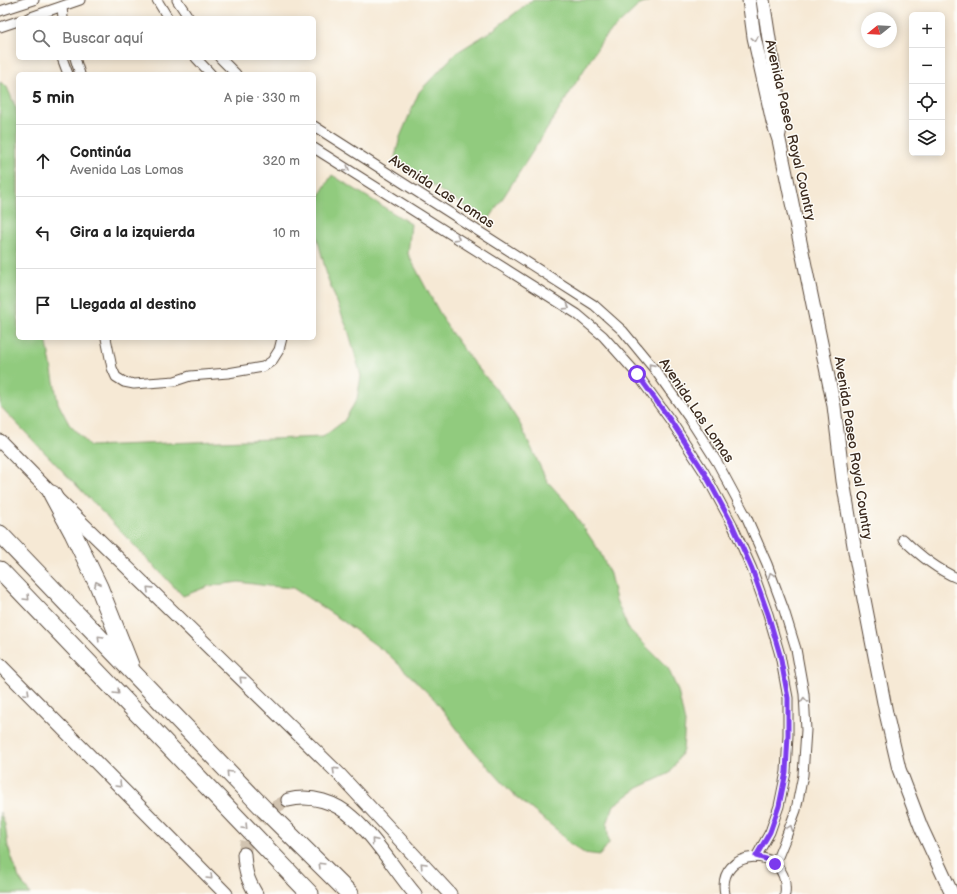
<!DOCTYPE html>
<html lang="es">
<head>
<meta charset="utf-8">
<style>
	body { margin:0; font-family:"Balsamiq Sans",sans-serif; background:#f6f6f6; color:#222 }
	.controls { position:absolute; right:12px; top:12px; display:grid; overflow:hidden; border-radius:6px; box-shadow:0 2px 10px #0003 }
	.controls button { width:36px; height:36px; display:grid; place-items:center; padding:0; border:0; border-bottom:1px solid #e0e0e0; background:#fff; color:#222; font:20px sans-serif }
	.compass { position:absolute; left:861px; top:12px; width:36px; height:36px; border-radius:50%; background:#fff; box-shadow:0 2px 10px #0003; rotate:252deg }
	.stop { position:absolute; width:12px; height:12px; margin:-9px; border:3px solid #7c3aed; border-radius:50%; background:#fff }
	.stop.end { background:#7c3aed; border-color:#fff; box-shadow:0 1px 4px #0008 }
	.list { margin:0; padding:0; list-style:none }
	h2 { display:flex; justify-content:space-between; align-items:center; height:52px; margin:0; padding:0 16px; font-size:17px }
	h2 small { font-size:13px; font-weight:400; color:#767676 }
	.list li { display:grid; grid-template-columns:26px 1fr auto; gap:12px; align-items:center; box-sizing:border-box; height:72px; padding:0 16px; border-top:1px solid #e0e0e0 }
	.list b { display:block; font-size:15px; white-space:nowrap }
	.list p { margin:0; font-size:13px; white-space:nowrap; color:#767676 }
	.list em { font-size:13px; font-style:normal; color:#767676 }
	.icon { flex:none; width:22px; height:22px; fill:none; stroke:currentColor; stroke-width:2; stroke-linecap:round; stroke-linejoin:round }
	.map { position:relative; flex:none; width:957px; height:894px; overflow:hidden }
	.search { position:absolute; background:#fff; box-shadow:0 2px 10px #0003; left:16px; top:16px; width:300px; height:44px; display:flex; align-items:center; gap:10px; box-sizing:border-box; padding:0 14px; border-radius:6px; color:#767676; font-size:15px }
	.panel { position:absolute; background:#fff; box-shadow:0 2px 10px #0003; left:16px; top:72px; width:300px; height:268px; border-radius:6px }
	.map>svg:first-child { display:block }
	.green { fill:#91cb7e; stroke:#667a4e }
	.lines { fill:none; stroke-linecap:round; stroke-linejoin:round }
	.secondary-tunnel { stroke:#d1c3b0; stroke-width:13; stroke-dasharray:13 6; stroke-linecap:butt }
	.street-casing { stroke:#574739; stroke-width:11 }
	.secondary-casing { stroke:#574739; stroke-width:15 }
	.highway-casing { stroke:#574739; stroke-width:19 }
	.street { stroke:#fff; stroke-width:9 }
	.secondary { stroke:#fff; stroke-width:13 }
	.highway { stroke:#fff; stroke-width:17 }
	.oneway { stroke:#a79f9a }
	.route { stroke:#7c3aed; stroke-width:5 }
	.labels { text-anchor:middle; stroke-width:3; stroke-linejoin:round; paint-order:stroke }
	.street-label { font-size:14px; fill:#3b2a1e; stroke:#fdfcf7 }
</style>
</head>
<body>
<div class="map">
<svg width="957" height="894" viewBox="0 0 957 894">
	<rect width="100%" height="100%" fill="#fdfcf7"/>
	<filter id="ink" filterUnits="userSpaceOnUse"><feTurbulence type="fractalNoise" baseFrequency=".025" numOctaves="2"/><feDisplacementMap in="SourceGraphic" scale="8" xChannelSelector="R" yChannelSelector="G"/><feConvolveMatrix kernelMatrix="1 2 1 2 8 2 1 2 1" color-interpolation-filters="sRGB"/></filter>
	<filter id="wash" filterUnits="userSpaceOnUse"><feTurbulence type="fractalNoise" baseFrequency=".012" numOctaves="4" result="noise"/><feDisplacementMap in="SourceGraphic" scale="16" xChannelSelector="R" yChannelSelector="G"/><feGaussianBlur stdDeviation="0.9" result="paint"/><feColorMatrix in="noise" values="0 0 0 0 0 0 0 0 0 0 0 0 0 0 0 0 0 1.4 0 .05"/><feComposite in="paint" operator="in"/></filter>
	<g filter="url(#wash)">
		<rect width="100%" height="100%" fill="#f6e9d5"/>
		<g class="green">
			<path d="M 532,0 L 651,0 L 638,6 L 603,39 L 551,123 L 488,221 L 394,161 L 400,137 L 419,92 L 456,53 L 493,30 Z"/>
			<path d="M 0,82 L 7,87 L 16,108 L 18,123 L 18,338 L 46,338 L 58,403 L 69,424 L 90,446 L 323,437 L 344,421 L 357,399 L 361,376 L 349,333 L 328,279 L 314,226 L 314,211 L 322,191 L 332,175 L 411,224 L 408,254 L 426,288 L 448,328 L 472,361 L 502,396 L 520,424 L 547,481 L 567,503 L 600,552 L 610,574 L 616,600 L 628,628 L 668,668 L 678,691 L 685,723 L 683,750 L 670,773 L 638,788 L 614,805 L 607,824 L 609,843 L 600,855 L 584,853 L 568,842 L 557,830 L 514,795 L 473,750 L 435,700 L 388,654 L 340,619 L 293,588 L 268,586 L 239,582 L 209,586 L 183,596 L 0,406 Z"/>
			<path d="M 0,812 L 5,825 L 8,847 L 19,878 L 30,894 L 0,894 Z"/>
		</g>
	</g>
	<g filter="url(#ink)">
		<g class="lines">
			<path class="secondary-tunnel" d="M 244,854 L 247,838 L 252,830 L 260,821 L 274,808 L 288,800"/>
			<g class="street-casing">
				<g id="street">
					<path d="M 157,0 L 168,18"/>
					<path d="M 177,0 L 189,18"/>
					<path d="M 62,7 L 63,18"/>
					<path d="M 0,11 L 34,0"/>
					<path d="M 28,18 L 80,0"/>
					<path d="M 0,27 L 18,21"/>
					<path d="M 62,58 L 68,74"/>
					<path d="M 75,58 L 80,74"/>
					<path d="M 196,58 L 211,74"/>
					<path d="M 220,58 L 236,74"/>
					<path d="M 314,126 L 594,305 L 623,331 L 655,370 L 689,418 L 717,462 L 746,516 L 767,564 L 784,610 L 796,649 L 804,694 L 806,730 L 803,775 L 796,810 L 786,837 L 775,864"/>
					<path d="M 314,148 L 577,314 L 603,336 L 637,374 L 671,421 L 704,472 L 732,524 L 752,569 L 768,614 L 780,655 L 788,698 L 788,735 L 786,772 L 779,806 L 770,832 L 756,857"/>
					<path d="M 106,338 L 112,368 L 116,377 L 124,382 L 134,384 L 175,381 L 190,376 L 228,373 L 263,367 L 272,361 L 279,350 L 282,338"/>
					<path d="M 903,539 C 919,555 936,569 957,578"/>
					<path d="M 725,894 C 715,848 791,842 785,894"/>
				</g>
			</g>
			<g class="secondary-casing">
				<g id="secondary">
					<path d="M 749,0 L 754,37 L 773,122 L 779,140 L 834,406 L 843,481 L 857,563 L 886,713 L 899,769 L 921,827 L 952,894"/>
					<path d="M 763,0 L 781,117 L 779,134"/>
					<path d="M 0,441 L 52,494 L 339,774 L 450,894"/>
					<path d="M 0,665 L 226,894"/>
					<path d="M 288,800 C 311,794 336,802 353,818 C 358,822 362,827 366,831 C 384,851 398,874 415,894"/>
					<path d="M 244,854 C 245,871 247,879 256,894"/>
				</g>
			</g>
			<g class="highway-casing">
				<g id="highway">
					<path d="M 52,494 L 73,533 L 99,587 L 130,665"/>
					<path d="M 0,534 L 265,810 L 350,894"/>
					<path d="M 0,570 L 310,894"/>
				</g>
			</g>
			<use href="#street" class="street"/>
			<use href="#secondary" class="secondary"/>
			<use href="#highway" class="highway"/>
		</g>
		<defs><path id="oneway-chevron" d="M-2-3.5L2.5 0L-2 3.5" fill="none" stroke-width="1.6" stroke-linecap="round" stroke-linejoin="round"/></defs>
		<g class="oneway">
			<use href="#oneway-chevron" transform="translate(755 39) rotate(79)"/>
			<use href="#oneway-chevron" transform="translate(347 169) rotate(32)"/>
			<use href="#oneway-chevron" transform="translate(457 238) rotate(32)"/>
			<use href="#oneway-chevron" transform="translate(567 307) rotate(32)"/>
			<use href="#oneway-chevron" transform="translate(651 366) rotate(-129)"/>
			<use href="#oneway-chevron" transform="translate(771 575) rotate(-110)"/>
			<use href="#oneway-chevron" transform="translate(97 584) rotate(-115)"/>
			<use href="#oneway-chevron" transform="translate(149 589) rotate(-136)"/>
			<use href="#oneway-chevron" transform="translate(27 598) rotate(46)"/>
			<use href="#oneway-chevron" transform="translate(100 638) rotate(-134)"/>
			<use href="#oneway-chevron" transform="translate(242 679) rotate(-136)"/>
			<use href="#oneway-chevron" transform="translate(117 692) rotate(46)"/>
			<use href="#oneway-chevron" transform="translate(27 693) rotate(45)"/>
			<use href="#oneway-chevron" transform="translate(804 700) rotate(-93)"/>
			<use href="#oneway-chevron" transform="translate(335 770) rotate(-136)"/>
			<use href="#oneway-chevron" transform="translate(229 773) rotate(-134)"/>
			<use href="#oneway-chevron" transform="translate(119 785) rotate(45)"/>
			<use href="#oneway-chevron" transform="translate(245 827) rotate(46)"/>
			<use href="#oneway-chevron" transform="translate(790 828) rotate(-70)"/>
			<use href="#oneway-chevron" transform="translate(374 841) rotate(-131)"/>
			<use href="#oneway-chevron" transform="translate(321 865) rotate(-135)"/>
			<use href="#oneway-chevron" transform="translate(423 865) rotate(-133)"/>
			<use href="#oneway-chevron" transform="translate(210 877) rotate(45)"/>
		</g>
	</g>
	<g class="lines" filter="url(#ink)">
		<path class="route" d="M 637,374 L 671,421 L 704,472 L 732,524 L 752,569 L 768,614 L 780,655 L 788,698 L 788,735 L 786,772 L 779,806 L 770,832 L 756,856 L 766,859 L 775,864"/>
	</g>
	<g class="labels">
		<g class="street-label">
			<text transform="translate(791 130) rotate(77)" y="5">Avenida Paseo Royal Country</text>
			<text transform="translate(442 191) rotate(33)" y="5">Avenida Las Lomas</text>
			<text transform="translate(697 410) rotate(56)" y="5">Avenida Las Lomas</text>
			<text transform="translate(854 448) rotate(81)" y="5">Avenida Paseo Royal Country</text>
		</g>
	</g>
</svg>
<div class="controls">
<button>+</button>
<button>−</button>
<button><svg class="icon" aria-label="locate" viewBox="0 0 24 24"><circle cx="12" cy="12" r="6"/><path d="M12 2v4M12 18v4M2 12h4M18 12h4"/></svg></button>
<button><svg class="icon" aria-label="layers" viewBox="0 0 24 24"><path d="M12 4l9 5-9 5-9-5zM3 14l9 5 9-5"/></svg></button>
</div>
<svg class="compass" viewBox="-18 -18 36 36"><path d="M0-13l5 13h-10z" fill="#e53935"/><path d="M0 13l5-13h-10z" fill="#767676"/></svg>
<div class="stop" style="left:637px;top:374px"></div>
<div class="stop end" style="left:775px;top:864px"></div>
<div class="search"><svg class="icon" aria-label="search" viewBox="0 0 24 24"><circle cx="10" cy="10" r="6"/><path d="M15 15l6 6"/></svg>Buscar aquí</div>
<section class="panel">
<h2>5 min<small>A pie · 330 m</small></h2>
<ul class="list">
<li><svg class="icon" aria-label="ahead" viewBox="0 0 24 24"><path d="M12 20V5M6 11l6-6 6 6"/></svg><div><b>Continúa</b><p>Avenida Las Lomas</p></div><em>320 m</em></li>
<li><svg class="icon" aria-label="left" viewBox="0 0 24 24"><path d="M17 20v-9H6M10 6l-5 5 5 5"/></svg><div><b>Gira a la izquierda</b></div><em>10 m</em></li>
<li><svg class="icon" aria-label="arrive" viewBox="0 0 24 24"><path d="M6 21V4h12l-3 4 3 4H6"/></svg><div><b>Llegada al destino</b></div></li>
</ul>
</section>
</div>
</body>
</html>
